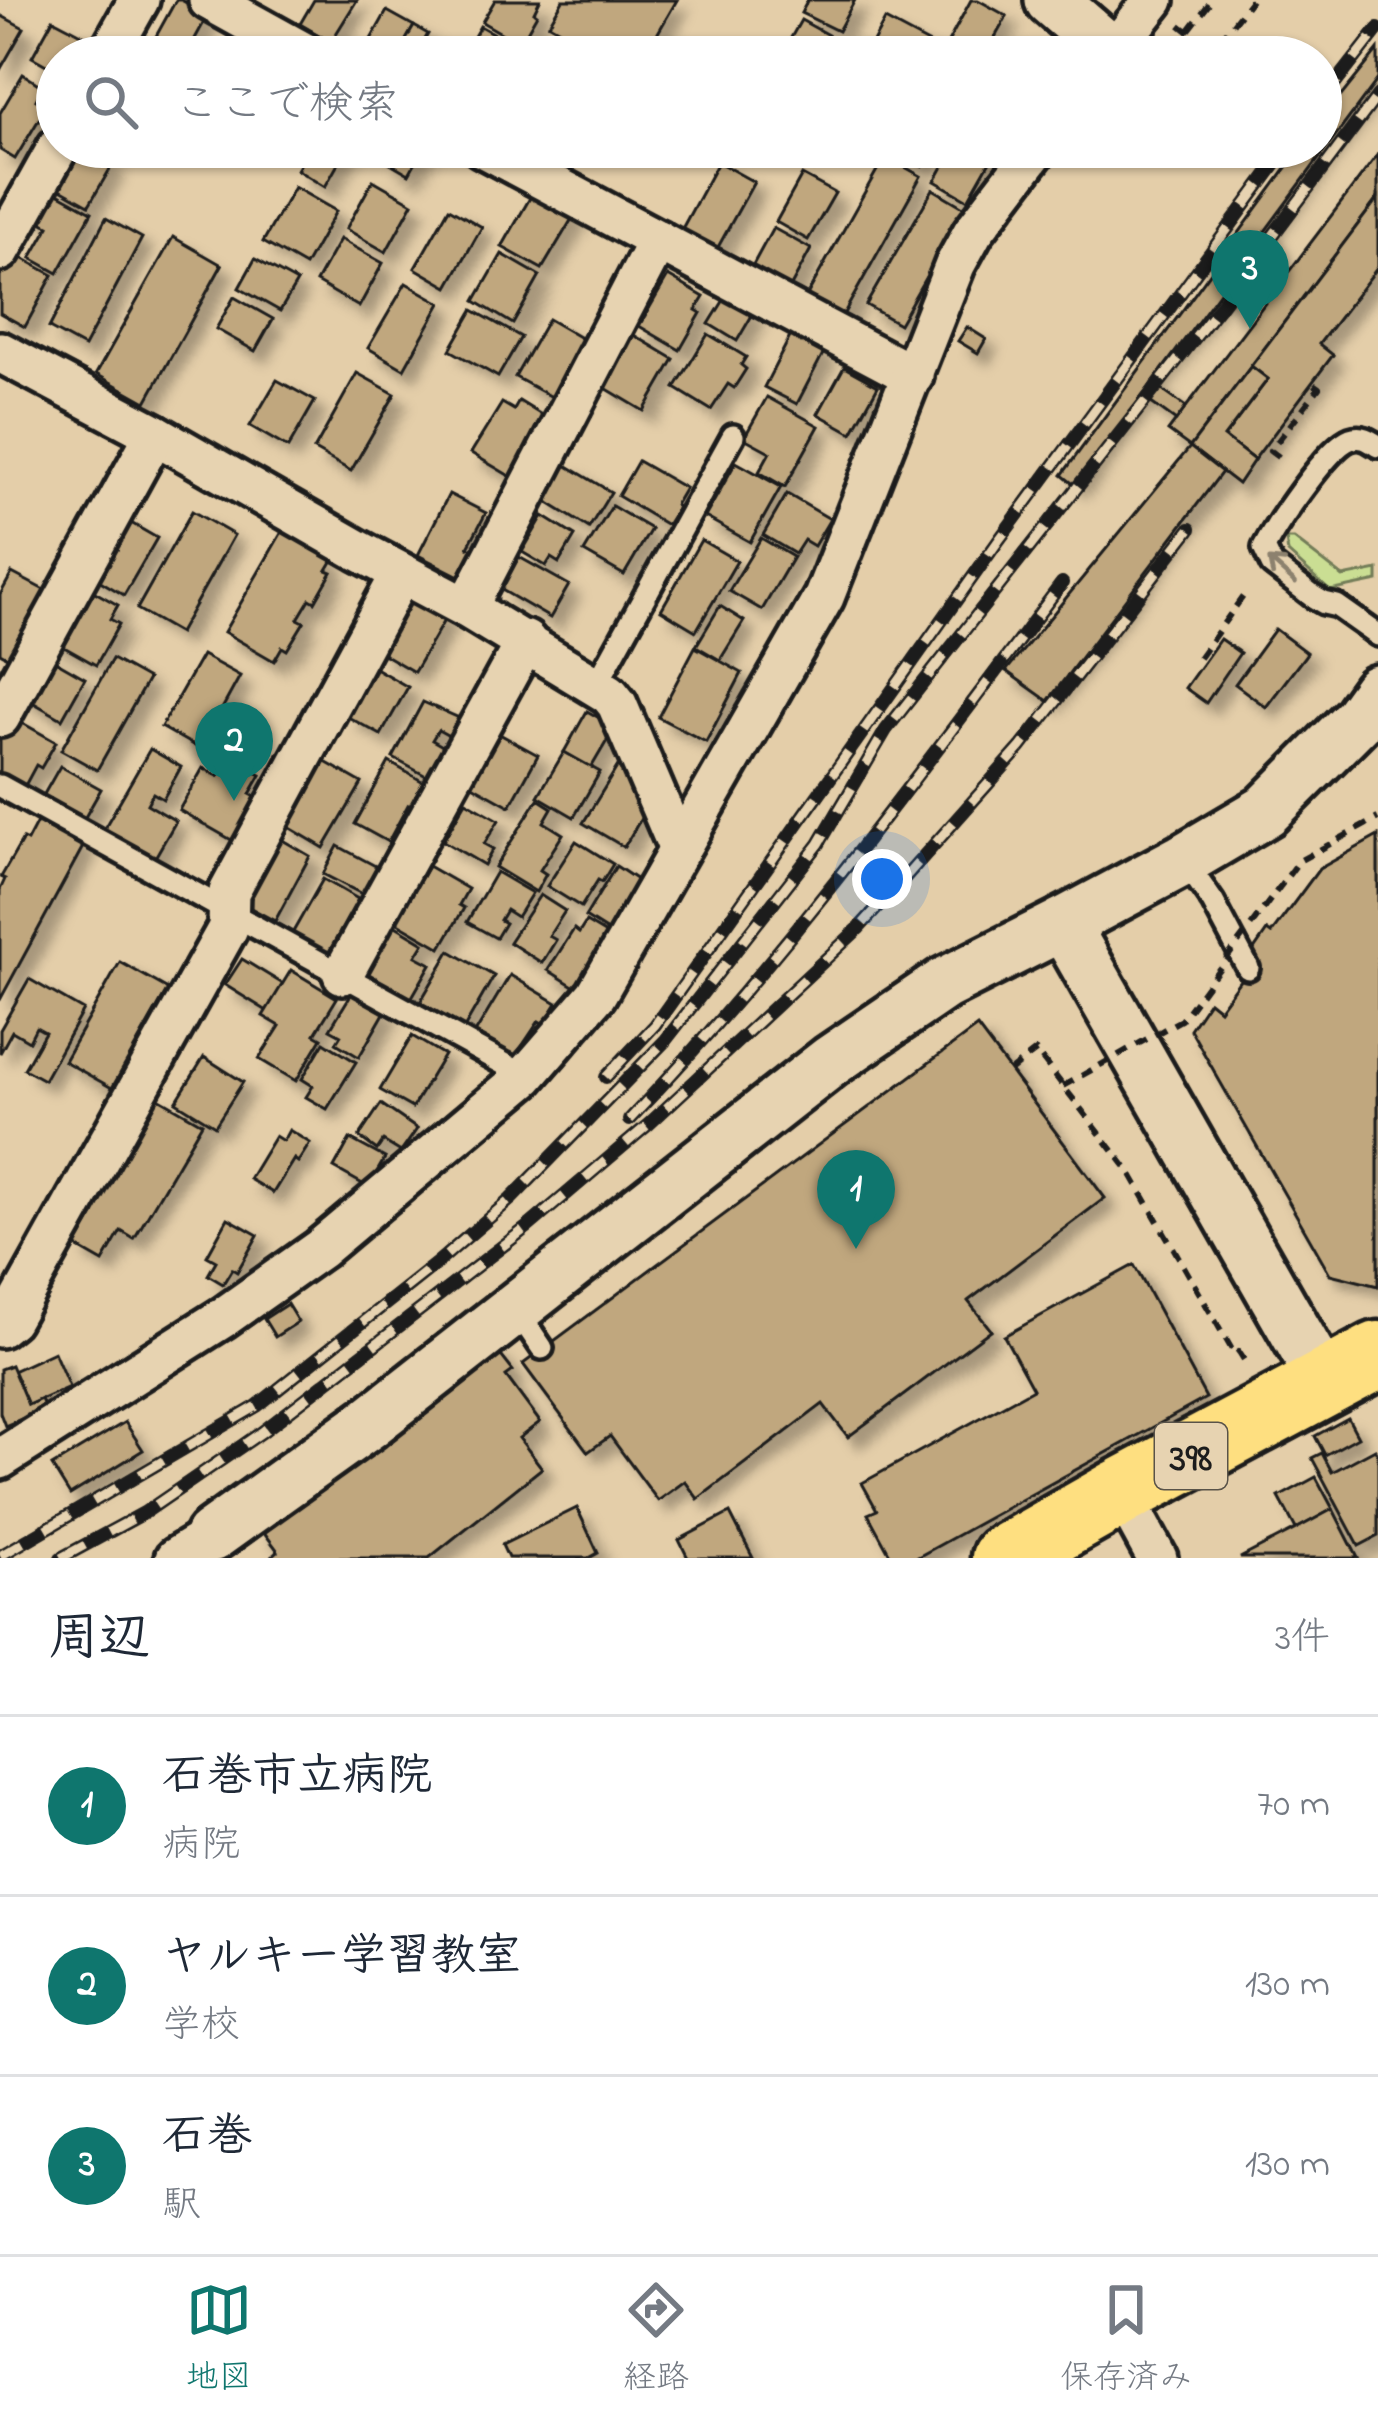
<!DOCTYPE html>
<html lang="ja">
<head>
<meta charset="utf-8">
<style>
	body { margin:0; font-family:"Indie Flower","Klee One",sans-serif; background:#f2f2f3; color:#1f2937 }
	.you { position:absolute; left:882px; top:879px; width:42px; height:42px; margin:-30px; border:9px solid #fff; border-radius:50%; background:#1a73e8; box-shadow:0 0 0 18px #1a73e833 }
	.badge { display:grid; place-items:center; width:78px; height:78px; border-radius:50%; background:#0f766e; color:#fff; font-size:39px; font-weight:700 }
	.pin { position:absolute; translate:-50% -99px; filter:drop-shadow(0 3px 6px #0008) }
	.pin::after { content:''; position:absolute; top:63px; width:42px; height:36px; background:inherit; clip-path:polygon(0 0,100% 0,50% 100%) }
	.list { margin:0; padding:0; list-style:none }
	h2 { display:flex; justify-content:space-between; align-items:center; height:156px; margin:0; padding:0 48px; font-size:51px }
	h2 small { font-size:39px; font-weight:400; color:#747a83 }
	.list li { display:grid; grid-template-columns:78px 1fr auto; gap:36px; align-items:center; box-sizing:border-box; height:180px; padding:0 48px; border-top:3px solid #e0e1e3 }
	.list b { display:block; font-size:45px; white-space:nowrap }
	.list p { margin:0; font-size:39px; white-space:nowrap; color:#747a83 }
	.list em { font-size:39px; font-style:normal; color:#747a83 }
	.icon { flex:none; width:66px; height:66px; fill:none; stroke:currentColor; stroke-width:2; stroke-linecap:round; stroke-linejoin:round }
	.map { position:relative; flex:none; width:1378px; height:1558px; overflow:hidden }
	.search { position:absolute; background:#fff; box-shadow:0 3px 9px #0004; left:36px; right:36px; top:36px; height:132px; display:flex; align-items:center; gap:30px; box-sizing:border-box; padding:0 42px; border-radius:66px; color:#747a83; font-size:45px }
	.sheet { height:696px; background:#fff }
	nav { display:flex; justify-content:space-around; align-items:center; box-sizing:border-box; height:168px; border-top:3px solid #e0e1e3; background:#fff; font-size:33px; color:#747a83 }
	nav a { display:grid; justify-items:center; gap:6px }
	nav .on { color:#0f766e }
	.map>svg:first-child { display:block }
	.green { fill:#cade93; stroke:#737d58; stroke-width:3 }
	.building { fill:#c0a77e; stroke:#1c1c1c; stroke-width:3; filter:url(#shadow) }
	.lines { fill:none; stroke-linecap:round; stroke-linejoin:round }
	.service-casing { stroke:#1c1c1c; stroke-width:30 }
	.minor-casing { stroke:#1c1c1c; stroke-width:48 }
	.tertiary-casing { stroke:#1c1c1c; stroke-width:60 }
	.trunk-casing { stroke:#1c1c1c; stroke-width:75 }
	.path { stroke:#1c1c1c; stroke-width:6; stroke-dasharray:12 9; stroke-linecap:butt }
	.service { stroke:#e7d3b1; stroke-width:21 }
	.minor { stroke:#e7d3b1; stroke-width:39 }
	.tertiary { stroke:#e7d3b1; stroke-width:51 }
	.trunk { stroke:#fedf80; stroke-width:66 }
	.rail-casing { stroke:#1c1c1c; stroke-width:14 }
	.rail { stroke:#e7d3b1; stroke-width:9; stroke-dasharray:27; stroke-linecap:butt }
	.path-bridge { stroke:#1c1c1c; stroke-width:6; stroke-dasharray:12 9; stroke-linecap:butt }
	.oneway { stroke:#8c816e }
	.labels { text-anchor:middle; stroke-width:9; stroke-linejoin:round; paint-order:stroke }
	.shield { fill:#e7d3b1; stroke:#595349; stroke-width:3 }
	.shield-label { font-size:39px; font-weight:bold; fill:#1c1c1c }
</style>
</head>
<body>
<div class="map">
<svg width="1378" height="1558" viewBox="0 0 1378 1558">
	<defs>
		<filter id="shadow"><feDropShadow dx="11" dy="11" stdDeviation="6" flood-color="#0004"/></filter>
	</defs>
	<rect width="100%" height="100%" fill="#e4cea9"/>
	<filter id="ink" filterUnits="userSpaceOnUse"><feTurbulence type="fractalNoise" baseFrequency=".00833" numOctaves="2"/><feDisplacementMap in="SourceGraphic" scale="24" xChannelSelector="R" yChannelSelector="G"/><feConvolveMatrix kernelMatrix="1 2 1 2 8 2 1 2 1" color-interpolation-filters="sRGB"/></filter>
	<g filter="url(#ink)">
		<path class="green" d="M 1286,539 L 1294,539 L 1343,577 L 1378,570 L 1378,581 L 1330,591 L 1288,553 Z"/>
		<g class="building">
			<path d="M 176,0 L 181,0 L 208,15 L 185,57 L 164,57 L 149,49 Z"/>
			<path d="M 314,0 L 357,0 L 331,42 L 300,24 Z"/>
			<path d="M 495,0 L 540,0 L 534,12 L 537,14 L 520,44 L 482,22 Z"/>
			<path d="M 563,0 L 677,0 L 644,57 L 607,57 L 549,24 Z"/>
			<path d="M 808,0 L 855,0 L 838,31 L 801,13 Z"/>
			<path d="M 971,0 L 978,0 L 1007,16 L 984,57 L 940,57 Z"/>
			<path d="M 387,11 L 414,26 L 397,57 L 361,57 Z"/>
			<path d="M 0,15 L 24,28 L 0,70 Z"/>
			<path d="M 53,19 L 95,41 L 86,57 L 57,57 L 57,71 L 32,57 Z"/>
			<path d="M 801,20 L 828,35 L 820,49 L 830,55 L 828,57 L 780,57 Z"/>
			<path d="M 885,20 L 932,45 L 925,57 L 865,57 Z"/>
			<path d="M 414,26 L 428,34 L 416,55 L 402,47 Z"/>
			<path d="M 480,26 L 513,45 L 506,57 L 462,57 Z"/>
			<path d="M 1378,50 L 1378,79 L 1076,486 L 1062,475 L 1302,147 L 1321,147 L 1321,121 Z"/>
			<path d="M 23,74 L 43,87 L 36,100 L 47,106 L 15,159 L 0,150 L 0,113 Z"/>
			<path d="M 79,147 L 113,164 L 89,205 L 55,186 Z"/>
			<path d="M 310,147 L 347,148 L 325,187 L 297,170 Z"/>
			<path d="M 392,147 L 424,147 L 409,174 L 385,160 Z"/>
			<path d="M 890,147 L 934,147 L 923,167 Z"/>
			<path d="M 954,147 L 998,147 L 968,200 L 935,181 Z"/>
			<path d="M 1378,154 L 1378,198 L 1190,447 L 1168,431 Z"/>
			<path d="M 885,156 L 921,176 L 838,324 L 802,304 Z"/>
			<path d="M 718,162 L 754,182 L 712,258 L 677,238 Z"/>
			<path d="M 802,175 L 835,193 L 808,240 L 776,222 Z"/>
			<path d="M 373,180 L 413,203 L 386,252 L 346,229 Z"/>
			<path d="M 47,187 L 92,212 L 58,273 L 31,258 L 49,226 L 31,216 Z"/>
			<path d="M 294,187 L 336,211 L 305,266 L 263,242 Z"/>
			<path d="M 535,189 L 576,212 L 542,269 L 502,247 Z"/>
			<path d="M 933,189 L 965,208 L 899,324 L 866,305 Z"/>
			<path d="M 1378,198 L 1378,267 L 1319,344 L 1333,355 L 1254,460 L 1224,437 L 1268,379 L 1251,366 Z"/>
			<path d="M 449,208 L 482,227 L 448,287 L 415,268 Z"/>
			<path d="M 106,218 L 142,238 L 84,347 L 49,328 Z"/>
			<path d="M 773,228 L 811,249 L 786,295 L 748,274 Z"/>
			<path d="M 173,237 L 222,265 L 146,402 L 96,374 Z"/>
			<path d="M 340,239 L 383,263 L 359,307 L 316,282 Z"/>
			<path d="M 13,253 L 53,275 L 25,327 L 0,313 L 0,276 Z"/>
			<path d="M 502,254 L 540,276 L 513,324 L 475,301 Z"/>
			<path d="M 255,259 L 297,282 L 280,311 L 239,288 Z"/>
			<path d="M 668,276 L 704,297 L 696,310 L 701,313 L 680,350 L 639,326 Z"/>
			<path d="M 406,283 L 441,303 L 404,369 L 368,348 Z"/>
			<path d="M 727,295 L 754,312 L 737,341 L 709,324 Z"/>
			<path d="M 234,297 L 273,319 L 255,351 L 216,329 Z"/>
			<path d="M 473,310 L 521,337 L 498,377 L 450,350 Z"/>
			<path d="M 548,319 L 586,341 L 554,398 L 515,377 Z"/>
			<path d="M 967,327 L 986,339 L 978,353 L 958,341 Z"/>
			<path d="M 792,333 L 825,350 L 797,404 L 764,387 Z"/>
			<path d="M 632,334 L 674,359 L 644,411 L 602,386 Z"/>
			<path d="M 708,334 L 746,357 L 741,365 L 746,369 L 734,388 L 728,384 L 711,410 L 675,388 Z"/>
			<path d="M 1251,366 L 1268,379 L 1224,437 L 1254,460 L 1238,484 L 1190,447 Z"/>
			<path d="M 844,367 L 878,386 L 852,433 L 818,414 Z"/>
			<path d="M 357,373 L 395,394 L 351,471 L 314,450 Z"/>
			<path d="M 277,380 L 315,401 L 288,448 L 250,426 Z"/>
			<path d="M 1152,383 L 1186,407 L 1176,421 L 1143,397 Z"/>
			<path d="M 767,397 L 819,426 L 785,487 L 759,472 L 770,452 L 744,438 Z"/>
			<path d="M 519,401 L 548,419 L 513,478 L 471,453 L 502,403 L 514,410 Z"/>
			<path d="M 1190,447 L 1222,472 L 1048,701 L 1006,671 Z"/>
			<path d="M 638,461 L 685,488 L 675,505 L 678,507 L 667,525 L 618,496 Z"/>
			<path d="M 736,462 L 781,487 L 750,542 L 705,517 Z"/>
			<path d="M 564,464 L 611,492 L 589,528 L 542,499 Z"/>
			<path d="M 449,494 L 486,513 L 468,547 L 481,554 L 467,580 L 418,555 Z"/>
			<path d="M 787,494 L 830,519 L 814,546 L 804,540 L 795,554 L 763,535 Z"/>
			<path d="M 612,506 L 651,529 L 624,575 L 584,552 Z"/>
			<path d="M 192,511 L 234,535 L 179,633 L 137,609 Z"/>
			<path d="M 117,515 L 157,538 L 124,595 L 85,572 Z"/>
			<path d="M 543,516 L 575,536 L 559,563 L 551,558 L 546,566 L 522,552 Z"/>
			<path d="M 283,530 L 333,560 L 327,570 L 332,572 L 315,602 L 310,599 L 298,619 L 304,622 L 287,650 L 282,647 L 274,661 L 224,632 Z"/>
			<path d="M 761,538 L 793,557 L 762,610 L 729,591 Z"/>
			<path d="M 701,540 L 737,561 L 696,631 L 661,610 Z"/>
			<path d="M 519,557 L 569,585 L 550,618 L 500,589 Z"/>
			<path d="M 12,573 L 46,591 L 9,658 L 0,653 L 0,595 Z"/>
			<path d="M 86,587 L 118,605 L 110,619 L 119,624 L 96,665 L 48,638 Z"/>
			<path d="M 406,602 L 421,610 L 424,604 L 446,617 L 414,672 L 378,651 Z"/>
			<path d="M 720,606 L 744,621 L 720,660 L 696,646 Z"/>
			<path d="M 1275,629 L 1307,653 L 1266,707 L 1235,684 Z"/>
			<path d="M 1220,639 L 1240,653 L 1206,703 L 1185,688 Z"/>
			<path d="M 695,647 L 742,673 L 706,742 L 658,717 Z"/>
			<path d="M 43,654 L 85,678 L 62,719 L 20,695 Z"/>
			<path d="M 202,655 L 240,676 L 200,749 L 161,727 Z"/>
			<path d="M 112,659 L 148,679 L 97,770 L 61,750 Z"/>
			<path d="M 375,668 L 408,687 L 381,735 L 348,717 Z"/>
			<path d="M 423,702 L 459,718 L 449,736 L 438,730 L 432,740 L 446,748 L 430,778 L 393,758 Z"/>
			<path d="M 587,711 L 615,727 L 591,768 L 564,752 Z"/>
			<path d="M 10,716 L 56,742 L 41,768 L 36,765 L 21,793 L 0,782 L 0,734 Z"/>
			<path d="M 494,731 L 538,755 L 510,806 L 467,782 Z"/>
			<path d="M 150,749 L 181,767 L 163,799 L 153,793 L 147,804 L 176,821 L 153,861 L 102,832 Z"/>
			<path d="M 564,752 L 600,772 L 574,817 L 538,796 Z"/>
			<path d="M 229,757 L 261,775 L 250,794 L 267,803 L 242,846 L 179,810 L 203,768 L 218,776 Z"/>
			<path d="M 320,759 L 362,783 L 324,848 L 282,823 Z"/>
			<path d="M 389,762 L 427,784 L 414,809 L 408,805 L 388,842 L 355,824 Z"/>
			<path d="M 619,764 L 638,776 L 645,793 L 637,805 L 646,810 L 624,847 L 583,823 Z"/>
			<path d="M 60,766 L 101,789 L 84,819 L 43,796 Z"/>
			<path d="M 538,799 L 552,808 L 544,822 L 563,834 L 540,870 L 546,874 L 536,892 L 495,867 Z"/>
			<path d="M 466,801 L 499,820 L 484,844 L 493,849 L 484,865 L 443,841 Z"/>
			<path d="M 39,818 L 85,843 L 0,1000 L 0,890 L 5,879 L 1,877 L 23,839 L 27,841 Z"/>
			<path d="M 272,834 L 310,856 L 275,921 L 236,900 Z"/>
			<path d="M 1378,836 L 1378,1286 L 1330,1274 L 1190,1029 L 1209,1001 L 1219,1009 L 1254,961 L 1249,957 L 1267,931 L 1271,934 L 1319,869 Z"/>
			<path d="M 576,841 L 613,864 L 602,882 L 598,880 L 581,907 L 547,886 Z"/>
			<path d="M 338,846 L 383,870 L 368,897 L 323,874 Z"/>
			<path d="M 428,866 L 468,889 L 459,905 L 464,908 L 441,948 L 396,922 Z"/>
			<path d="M 616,866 L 643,884 L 612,934 L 585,917 Z"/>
			<path d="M 496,872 L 532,893 L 517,917 L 506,910 L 500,920 L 505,923 L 496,938 L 467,922 Z"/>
			<path d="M 323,879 L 358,899 L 325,959 L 289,939 Z"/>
			<path d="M 540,895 L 565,911 L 549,936 L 556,940 L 542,963 L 509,942 Z"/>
			<path d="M 586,922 L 611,937 L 578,989 L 548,970 L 574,929 L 579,933 Z"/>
			<path d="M 394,925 L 424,943 L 416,956 L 431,964 L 408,1004 L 363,978 Z"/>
			<path d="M 450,951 L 494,976 L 463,1030 L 419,1004 Z"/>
			<path d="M 242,959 L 283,984 L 267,1011 L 225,985 Z"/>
			<path d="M 120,962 L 168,989 L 112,1088 L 64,1061 Z"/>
			<path d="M 291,970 L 337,998 L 315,1034 L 322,1038 L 296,1081 L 259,1059 L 280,1026 L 263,1016 Z"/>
			<path d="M 510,975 L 557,1003 L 544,1024 L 539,1021 L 514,1058 L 474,1035 Z"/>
			<path d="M 29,979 L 83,1010 L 44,1080 L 24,1069 L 45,1032 L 36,1027 L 29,1041 L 12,1031 L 0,1053 L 0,1030 Z"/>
			<path d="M 353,991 L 386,1010 L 359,1057 L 336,1043 L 341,1035 L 330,1029 Z"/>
			<path d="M 977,1027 L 1105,1198 L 968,1301 L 991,1330 L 848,1437 L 823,1404 L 698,1499 L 685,1481 L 658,1501 L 610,1436 L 588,1452 L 523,1364 Z"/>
			<path d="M 412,1036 L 444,1055 L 412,1108 L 380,1090 Z"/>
			<path d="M 324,1042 L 356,1062 L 327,1109 L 306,1097 L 313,1086 L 302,1079 Z"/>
			<path d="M 204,1057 L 243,1082 L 215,1126 L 176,1102 Z"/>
			<path d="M 155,1096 L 202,1123 L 134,1239 L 121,1231 L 103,1262 L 75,1246 L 94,1215 L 87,1211 Z"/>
			<path d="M 381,1104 L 417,1129 L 401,1152 L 383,1141 L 377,1150 L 359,1137 Z"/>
			<path d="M 289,1130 L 310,1143 L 298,1162 L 294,1159 L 273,1193 L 249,1179 L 275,1136 L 283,1141 Z"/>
			<path d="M 350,1139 L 385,1158 L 368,1187 L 334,1168 Z"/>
			<path d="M 228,1218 L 258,1235 L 237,1272 L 232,1269 L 223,1284 L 208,1275 L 216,1261 L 207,1256 Z"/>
			<path d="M 1134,1265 L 1206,1398 L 916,1558 L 892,1558 L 868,1514 L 877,1510 L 862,1483 L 1033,1389 L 1004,1336 Z"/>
			<path d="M 287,1304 L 298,1322 L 275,1337 L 264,1319 Z"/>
			<path d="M 495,1348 L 513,1371 L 506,1376 L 540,1422 L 519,1438 L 542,1468 L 429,1558 L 274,1558 L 272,1556 L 278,1551 L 260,1527 Z"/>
			<path d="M 54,1352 L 69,1387 L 28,1405 L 13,1371 Z"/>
			<path d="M 11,1365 L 28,1405 L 41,1399 L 45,1409 L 5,1426 L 0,1413 L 0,1369 Z"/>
			<path d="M 1348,1418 L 1358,1437 L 1325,1455 L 1315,1436 Z"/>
			<path d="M 125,1422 L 143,1450 L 70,1495 L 52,1466 Z"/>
			<path d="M 1375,1449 L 1378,1455 L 1378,1536 L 1359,1546 L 1312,1458 L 1322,1453 L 1332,1472 Z"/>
			<path d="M 1316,1477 L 1333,1509 L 1296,1529 L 1279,1497 Z"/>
			<path d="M 577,1508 L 598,1553 L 589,1558 L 508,1558 L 502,1545 Z"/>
			<path d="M 1333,1509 L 1358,1558 L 1240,1558 L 1296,1529 Z"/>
			<path d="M 730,1513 L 753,1558 L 688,1558 L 679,1540 Z"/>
		</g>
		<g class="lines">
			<g class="service-casing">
				<g id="service">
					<path d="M 1378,446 C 1369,440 1362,435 1350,439 C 1328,447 1276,525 1264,548 L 1272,565 L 1312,596 L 1324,603 L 1337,606 L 1378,635"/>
					<path d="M 596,685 L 733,436"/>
					<path d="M 0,786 L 526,1076"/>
					<path d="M 1184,860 L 1213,902 L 1248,968"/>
					<path d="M 515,1308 L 542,1348"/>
				</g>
			</g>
			<g class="minor-casing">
				<g id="minor">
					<path d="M 209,0 L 312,57"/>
					<path d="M 107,57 L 139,0"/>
					<path d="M 1109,57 L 1154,0"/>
					<path d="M 482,147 L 913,376"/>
					<path d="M 0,251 L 58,147"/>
					<path d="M 0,352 L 155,434 L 358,550 L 467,608 L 609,694 L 617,704 L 678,847"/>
					<path d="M 467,608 L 658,240"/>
					<path d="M 0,717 L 155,434"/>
					<path d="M 343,974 L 526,641"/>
					<path d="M 0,1327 L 10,1319 L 228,928 L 229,892 L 401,574"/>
					<path d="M 0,1459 L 224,1317 L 320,1249 L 526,1076 L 596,995 L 824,597 L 955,265 L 973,232 L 1038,147"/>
					<path d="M 1121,1492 L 1157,1558"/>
					<path d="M 175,1558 L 211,1536"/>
				</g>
			</g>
			<g class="tertiary-casing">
				<g id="tertiary">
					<path d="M 1051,0 L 1112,53"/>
					<path d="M 1326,1385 L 1063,924 L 1183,860 L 1266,811 L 1358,719 L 1378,691"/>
					<path d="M 211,1536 L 369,1423 L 831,1061 L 944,984 L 1063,924"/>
				</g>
			</g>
			<g class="trunk-casing">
				<path id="trunk" d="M 1005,1558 L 1121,1492 L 1378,1355"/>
			</g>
			<g class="path">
				<path d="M 1180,25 L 1212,50"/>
				<path d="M 1189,30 L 1212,0"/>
				<path d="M 1207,57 L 1251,0"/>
				<path d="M 1278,457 L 1270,451 L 1319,388 L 1312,383"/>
				<path d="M 1199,658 L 1244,595"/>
				<path d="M 1010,1071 L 1036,1051 L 1129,1171 L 1235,1355 L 1239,1352 L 1248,1366"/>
			</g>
			<use href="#service" class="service"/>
			<use href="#minor" class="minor"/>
			<use href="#tertiary" class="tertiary"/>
			<use href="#trunk" class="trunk"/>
			<g class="rail-casing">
				<g id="rail">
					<path d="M 1321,102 L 1378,29"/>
					<path d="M 606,1077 L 655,1025 L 999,540 L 1288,147"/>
					<path d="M 629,1120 C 788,953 924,767 1062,583"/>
					<path d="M 0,1556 L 257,1406 L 437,1263 L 511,1199 L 665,1041 L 819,844 L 886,730 L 1217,310 L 1378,95"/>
					<path d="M 61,1558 L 144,1513 L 262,1432 L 530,1225 L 649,1124 L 858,929 L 908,874 L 1021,747 L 1190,529"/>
				</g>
			</g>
			<use href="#rail" class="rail"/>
			<path class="path-bridge" d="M 1063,1086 L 1181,1020 L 1299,861 L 1378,818"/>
		</g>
		<defs><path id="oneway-shaft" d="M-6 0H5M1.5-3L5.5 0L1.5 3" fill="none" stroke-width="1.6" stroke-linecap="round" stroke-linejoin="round" transform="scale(3)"/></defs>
		<use class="oneway" href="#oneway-shaft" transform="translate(1282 571) rotate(-138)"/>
	</g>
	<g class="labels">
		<rect class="shield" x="1155" y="1423" width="72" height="66" rx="9"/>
		<g class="shield-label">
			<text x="1191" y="1470">398</text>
		</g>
	</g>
</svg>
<div class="you"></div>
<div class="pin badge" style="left:856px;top:1249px">1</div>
<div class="pin badge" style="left:234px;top:801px">2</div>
<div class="pin badge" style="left:1250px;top:329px">3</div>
<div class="search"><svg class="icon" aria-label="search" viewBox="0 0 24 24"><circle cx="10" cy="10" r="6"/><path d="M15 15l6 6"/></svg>ここで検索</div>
</div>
<section class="sheet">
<h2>周辺<small>3件</small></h2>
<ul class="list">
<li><span class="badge">1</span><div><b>石巻市立病院</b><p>病院</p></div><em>70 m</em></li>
<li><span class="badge">2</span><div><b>ヤルキー学習教室</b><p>学校</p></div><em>130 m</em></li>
<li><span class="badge">3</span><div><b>石巻</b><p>駅</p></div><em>130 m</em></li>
</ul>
</section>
<nav>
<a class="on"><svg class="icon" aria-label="map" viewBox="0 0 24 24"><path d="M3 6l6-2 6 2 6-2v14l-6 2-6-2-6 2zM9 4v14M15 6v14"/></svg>地図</a>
<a><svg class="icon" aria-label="directions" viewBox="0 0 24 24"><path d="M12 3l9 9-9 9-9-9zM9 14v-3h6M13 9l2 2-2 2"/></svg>経路</a>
<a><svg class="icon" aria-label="saved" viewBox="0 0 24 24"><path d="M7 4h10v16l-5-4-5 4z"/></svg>保存済み</a>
</nav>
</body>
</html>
